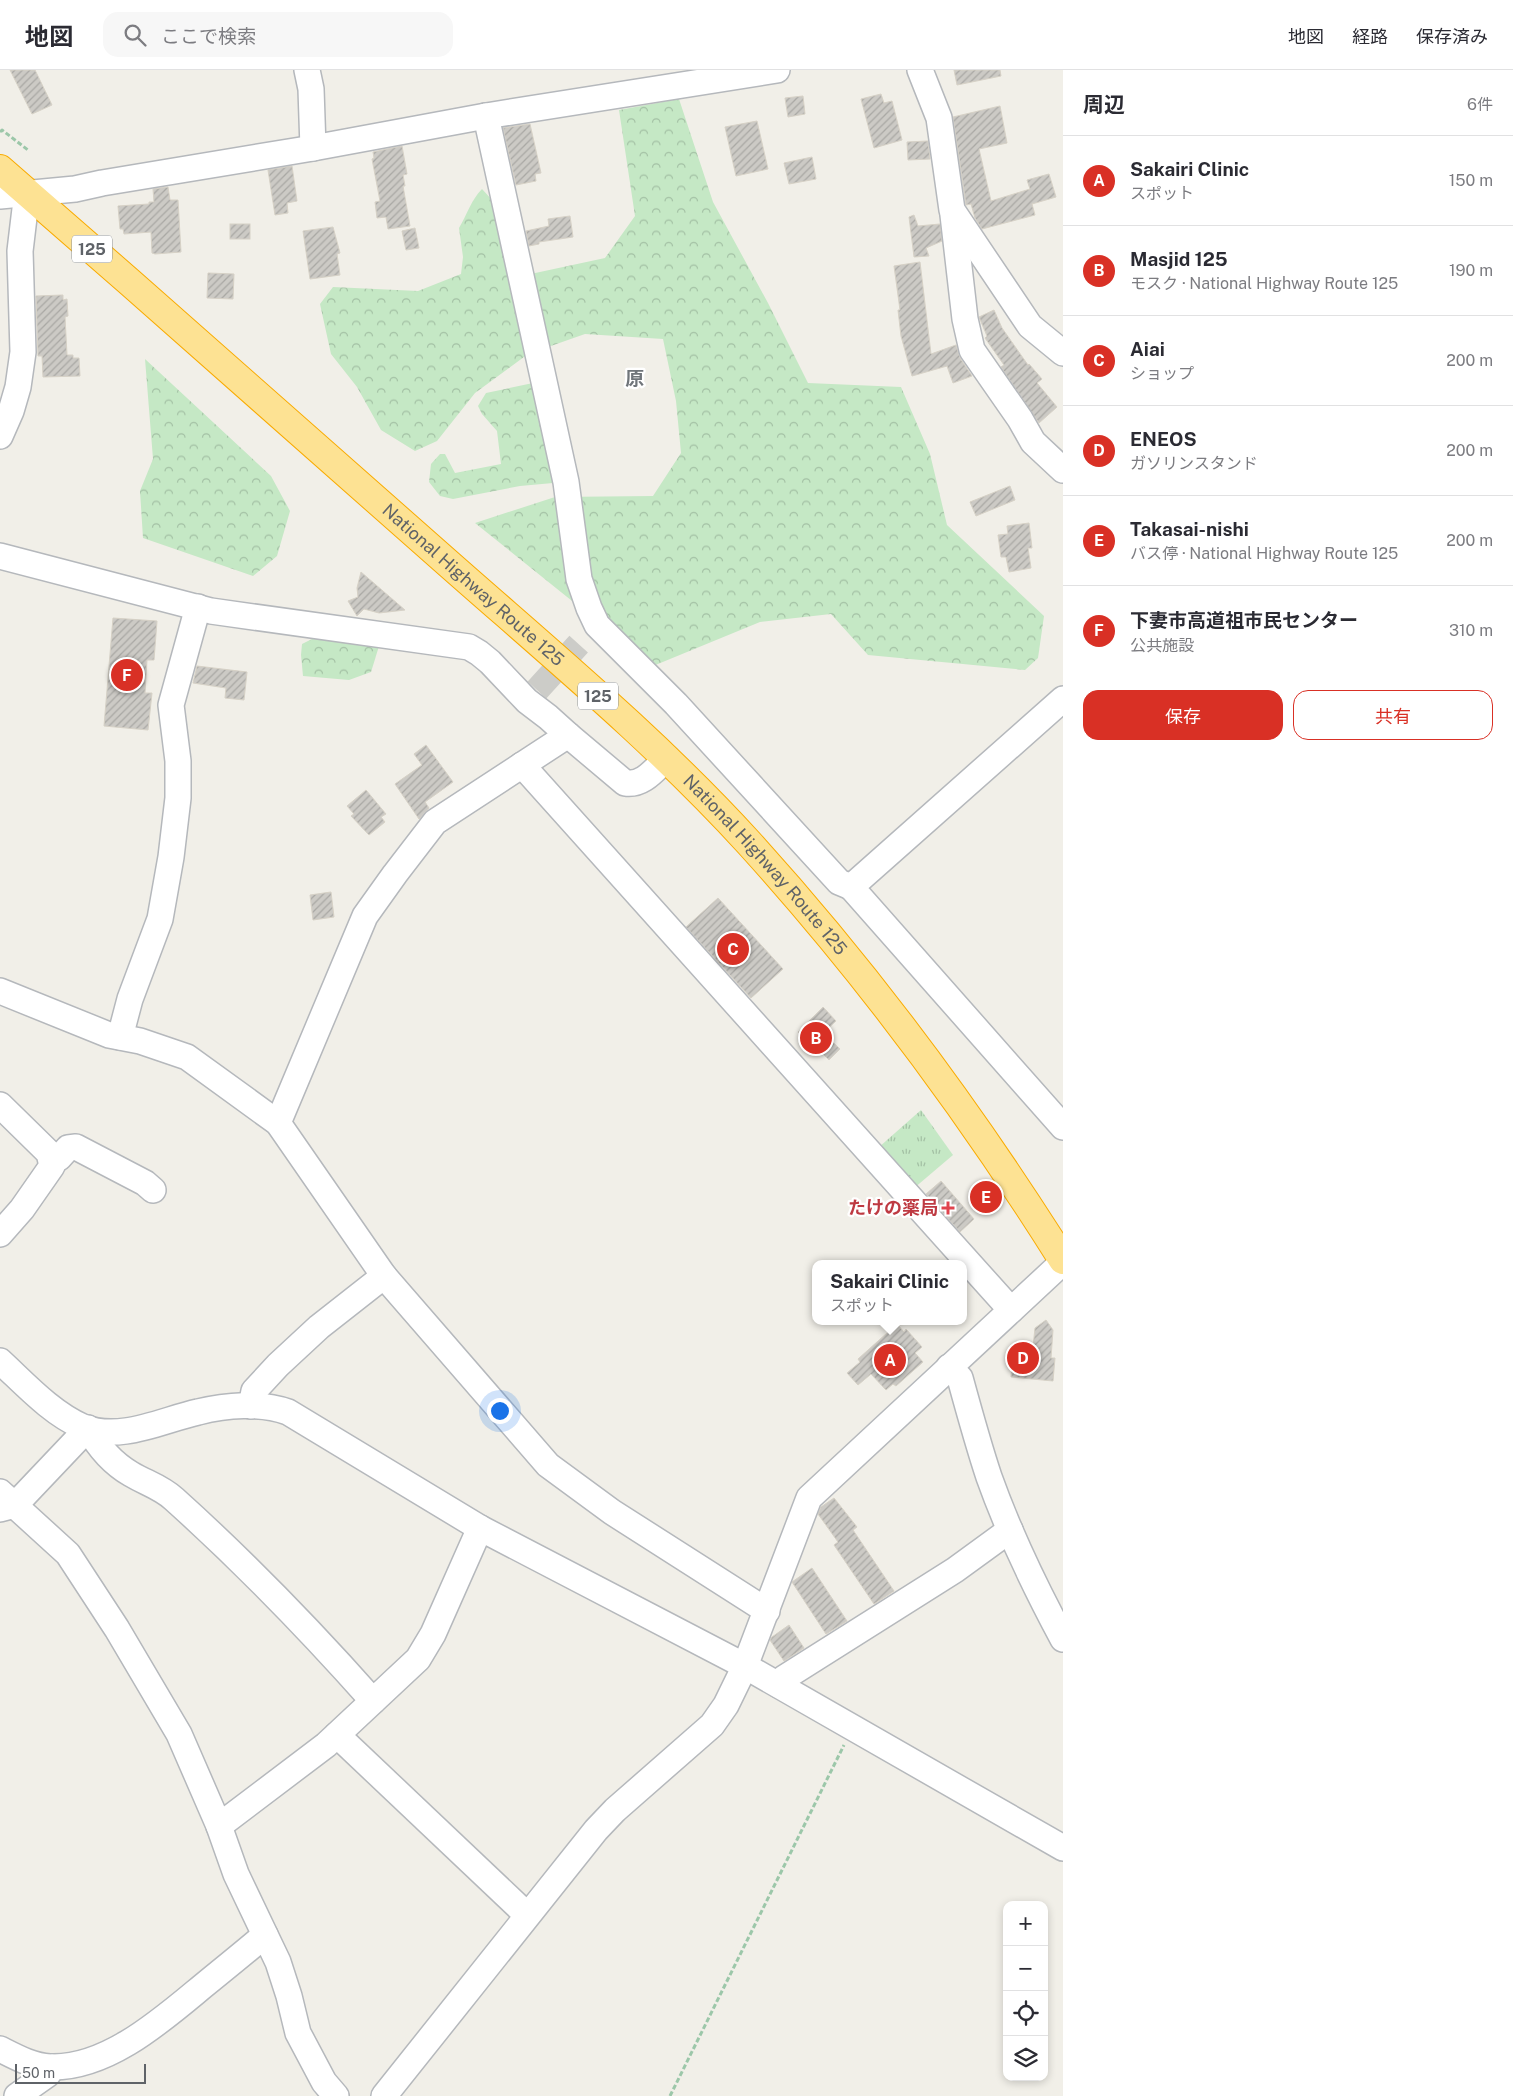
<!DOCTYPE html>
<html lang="ja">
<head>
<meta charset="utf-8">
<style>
	body { margin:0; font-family:"Public Sans","Noto Sans JP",sans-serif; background:#f7f7f7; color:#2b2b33 }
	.controls { position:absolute; right:15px; bottom:15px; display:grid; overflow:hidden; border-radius:10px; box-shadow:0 2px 8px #0003 }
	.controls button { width:45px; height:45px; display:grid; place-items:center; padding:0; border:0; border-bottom:1px solid #e1e1e2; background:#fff; color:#2b2b33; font:25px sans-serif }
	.scale { position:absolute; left:15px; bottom:12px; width:131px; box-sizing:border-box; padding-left:5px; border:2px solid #5f6368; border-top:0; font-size:14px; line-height:18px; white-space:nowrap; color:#5f6368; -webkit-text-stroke:4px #fff; paint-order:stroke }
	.you { position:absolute; left:499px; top:1340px; width:18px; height:18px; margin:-12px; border:4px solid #fff; border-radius:50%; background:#1a73e8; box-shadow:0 0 0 8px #1a73e833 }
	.badge { display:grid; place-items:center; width:32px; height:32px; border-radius:50%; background:#d93025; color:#fff; font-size:16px; font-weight:700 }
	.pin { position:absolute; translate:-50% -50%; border:2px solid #fff; box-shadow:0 1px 5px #0006 }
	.popup { position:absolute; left:812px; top:1190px; width:155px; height:65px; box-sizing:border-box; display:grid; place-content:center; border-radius:10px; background:#fff; filter:drop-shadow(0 1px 4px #0005); font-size:16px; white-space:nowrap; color:#7c7c81 }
	.popup b { font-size:19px; color:#2b2b33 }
	.popup::after { content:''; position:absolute; left:50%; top:100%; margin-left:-10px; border:10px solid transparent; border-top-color:#fff }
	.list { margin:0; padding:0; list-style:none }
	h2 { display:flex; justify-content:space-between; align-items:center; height:65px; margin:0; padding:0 20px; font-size:21px }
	h2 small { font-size:16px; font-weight:400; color:#7c7c81 }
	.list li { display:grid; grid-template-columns:32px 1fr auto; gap:15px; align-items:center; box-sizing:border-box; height:90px; padding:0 20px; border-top:1px solid #e1e1e2 }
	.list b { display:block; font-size:19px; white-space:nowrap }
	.list p { margin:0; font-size:16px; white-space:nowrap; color:#7c7c81 }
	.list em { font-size:16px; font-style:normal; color:#7c7c81 }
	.actions { display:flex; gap:10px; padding:15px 20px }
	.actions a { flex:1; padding:11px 0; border:1px solid #d93025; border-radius:15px; text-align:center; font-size:18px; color:#d93025 }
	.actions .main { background:#d93025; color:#fff }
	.icon { flex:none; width:28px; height:28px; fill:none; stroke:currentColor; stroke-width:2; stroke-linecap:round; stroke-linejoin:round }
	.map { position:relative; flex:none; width:1063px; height:2026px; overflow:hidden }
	header { display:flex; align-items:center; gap:30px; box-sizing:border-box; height:70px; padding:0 25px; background:#fff; border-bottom:1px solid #e1e1e2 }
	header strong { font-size:24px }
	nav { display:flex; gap:28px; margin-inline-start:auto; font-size:18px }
	.search { width:350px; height:45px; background:#f7f7f7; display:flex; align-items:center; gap:12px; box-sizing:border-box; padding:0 18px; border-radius:15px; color:#7c7c81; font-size:19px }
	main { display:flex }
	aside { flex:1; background:#fff }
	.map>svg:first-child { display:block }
	.forest { fill:url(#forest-crowns) }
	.park { fill:url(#park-tufts) }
	.building { fill:url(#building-hatch); stroke:#d6d1c6 }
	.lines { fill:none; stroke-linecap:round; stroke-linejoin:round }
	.minor-tunnel { stroke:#ccccc8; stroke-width:25; stroke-dasharray:25 12; stroke-linecap:butt }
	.minor-casing { stroke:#b5b8bc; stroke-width:28 }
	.highway-casing { stroke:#f9ab00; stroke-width:30 }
	.path { stroke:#9cc7a9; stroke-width:3; stroke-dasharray:5 2.5; stroke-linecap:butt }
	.minor { stroke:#fff; stroke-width:25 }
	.highway { stroke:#fde293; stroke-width:28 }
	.health-dot { fill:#e0444e; stroke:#fff; stroke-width:2 }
	.labels { text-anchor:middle; stroke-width:4.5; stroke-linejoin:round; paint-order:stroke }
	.shield { fill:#fff; stroke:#8f9295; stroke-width:1 }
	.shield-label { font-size:16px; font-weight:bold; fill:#5f6368 }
	.street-label { font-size:18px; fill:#5f6368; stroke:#fff }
	.health-label { font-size:18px; font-weight:bold; fill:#be3a42; stroke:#fff; text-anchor:end }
	.neighbourhood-label { font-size:19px; font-weight:bold; fill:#70757a; stroke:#fff }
</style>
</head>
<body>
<header>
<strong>地図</strong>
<div class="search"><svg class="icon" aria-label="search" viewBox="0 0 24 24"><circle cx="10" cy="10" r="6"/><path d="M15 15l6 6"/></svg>ここで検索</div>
<nav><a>地図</a><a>経路</a><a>保存済み</a></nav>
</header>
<main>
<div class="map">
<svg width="1063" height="2026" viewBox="0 0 1063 2026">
	<defs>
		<pattern id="forest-crowns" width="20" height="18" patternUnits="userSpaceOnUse" patternTransform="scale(1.25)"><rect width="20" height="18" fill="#c5e8c5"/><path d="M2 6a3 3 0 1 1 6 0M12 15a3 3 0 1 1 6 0" fill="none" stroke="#a3c0a4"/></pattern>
		<pattern id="park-tufts" width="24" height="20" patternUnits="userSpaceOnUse" patternTransform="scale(1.25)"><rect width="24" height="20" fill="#c5e8c5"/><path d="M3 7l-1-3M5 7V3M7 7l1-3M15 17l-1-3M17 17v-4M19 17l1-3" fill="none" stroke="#a3c0a4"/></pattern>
		<pattern id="building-hatch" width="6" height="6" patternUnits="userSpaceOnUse" patternTransform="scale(1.25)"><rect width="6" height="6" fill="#cccac5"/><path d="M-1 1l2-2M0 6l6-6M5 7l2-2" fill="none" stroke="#a9a8a4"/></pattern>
	</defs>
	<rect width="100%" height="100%" fill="#f1efe8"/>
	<g class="forest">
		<path d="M 679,29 L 713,132 L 768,233 L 808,313 L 901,317 L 930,384 L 947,455 L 1044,546 L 1038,588 L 1025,600 L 868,585 L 831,544 L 760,552 L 653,596 L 475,453 L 555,427 L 653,426 L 681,383 L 676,331 L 663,269 L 585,264 L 528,284 L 475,323 L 437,371 L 415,381 L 381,360 L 357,317 L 331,284 L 320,234 L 333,217 L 418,221 L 461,204 L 463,187 L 459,158 C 467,145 471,130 482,119 L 494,132 L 512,208 L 605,188 L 635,146 L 619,40 Z"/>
		<path d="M 145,289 L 271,406 L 290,441 L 277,486 L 253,506 L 143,468 L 140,421 L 153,389 Z"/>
		<path d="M 533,313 L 556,405 L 553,413 L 520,416 L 453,429 L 440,426 L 429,412 L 431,394 L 440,384 L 445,384 L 455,403 L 501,394 L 497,361 L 482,344 L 478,336 L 486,323 Z"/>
		<path d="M 312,569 L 380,573 L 371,602 L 349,610 L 303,606 L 301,585 L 302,574 Z"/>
	</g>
	<path class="park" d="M 921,1040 L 953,1085 L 913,1119 L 878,1078 Z"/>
	<g class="building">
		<path d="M 10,0 L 35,0 L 52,35 L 32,44 Z"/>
		<path d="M 954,0 L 1000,0 L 1001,6 L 957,15 Z"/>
		<path d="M 881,24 L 884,33 L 892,31 L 902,70 L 874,78 L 861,29 Z"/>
		<path d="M 803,26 L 805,44 L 788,47 L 785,28 Z"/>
		<path d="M 1000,36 L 1007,73 L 979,79 L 991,131 L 1030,119 L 1027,110 L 1049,104 L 1056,127 L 1032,134 L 1035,145 L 982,159 L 975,148 L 971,134 L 966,135 L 953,47 Z"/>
		<path d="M 757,51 L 768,99 L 736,106 L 725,57 Z"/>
		<path d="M 530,54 L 541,103 L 535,104 L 536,111 L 516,115 L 503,58 Z"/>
		<path d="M 928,71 L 930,89 L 908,90 L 907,72 Z"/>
		<path d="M 402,76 L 407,104 L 403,105 L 405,116 L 403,116 L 410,156 L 388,159 L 386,147 L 377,148 L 375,132 L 380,131 L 372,89 L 374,88 L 373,82 Z"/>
		<path d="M 812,87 L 816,109 L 789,114 L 784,93 Z"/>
		<path d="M 292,96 L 297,131 L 287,133 L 288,143 L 275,145 L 268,100 Z"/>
		<path d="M 168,117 L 170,130 L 178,130 L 181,182 L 155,184 L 152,183 L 151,162 L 124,164 L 123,159 L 120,159 L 118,136 L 149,134 L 149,132 L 154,132 L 153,119 Z"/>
		<path d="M 914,145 L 918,156 L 940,154 L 942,171 L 926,178 L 929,186 L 914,187 L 909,147 Z"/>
		<path d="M 570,146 L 573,167 L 539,172 L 539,174 L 529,176 L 526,161 L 549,156 L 548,149 Z"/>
		<rect x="230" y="154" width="20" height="15"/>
		<path d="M 333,157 L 340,183 L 337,184 L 340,205 L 310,209 L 303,161 Z"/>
		<path d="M 415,158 L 419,178 L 406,180 L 402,161 Z"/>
		<path d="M 920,192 L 931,284 L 956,275 L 960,288 L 972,306 L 953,313 L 947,296 L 912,306 L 901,266 L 898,240 L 900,240 L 894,196 Z"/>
		<path d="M 208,203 L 234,204 L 233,229 L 207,228 Z"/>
		<path d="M 63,225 L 63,230 L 67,229 L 68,246 L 65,247 L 67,285 L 73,285 L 73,288 L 79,288 L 80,306 L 43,307 L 42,286 L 38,286 L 36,226 Z"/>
		<path d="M 994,240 L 1002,258 L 1028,295 L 1029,294 L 1042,309 L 1037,313 L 1057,337 L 1039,353 L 1001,297 L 1004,295 L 985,268 L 987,266 L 979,247 Z"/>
		<path d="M 1010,416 L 1015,430 L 976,446 L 970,432 Z"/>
		<path d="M 1029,453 L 1032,478 L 1028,478 L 1031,498 L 1009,502 L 1006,487 L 1001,487 L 998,465 L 1008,464 L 1007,456 Z"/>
		<path d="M 361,502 L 405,540 L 379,543 L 364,539 L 357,546 L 348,531 L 358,527 L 357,518 Z"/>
		<path d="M 113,548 L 157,551 L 154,590 L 147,590 L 145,623 L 152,623 L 148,660 L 104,656 Z"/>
		<path d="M 197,596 L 247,602 L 244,630 L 225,628 L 226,618 L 193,613 Z"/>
		<path d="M 426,675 L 453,712 L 425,732 L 429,738 L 419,749 L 395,714 L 422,695 L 414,684 Z"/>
		<path d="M 366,720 L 386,744 L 381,747 L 385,752 L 369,765 L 351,746 L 354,744 L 347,736 Z"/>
		<path d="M 331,822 L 334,847 L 313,850 L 310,825 Z"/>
		<path d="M 718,828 L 783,899 L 751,928 L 686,857 Z"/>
		<path d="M 823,937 L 836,951 L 823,963 L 840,979 L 829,990 L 812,973 L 810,974 L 798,962 Z"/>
		<path d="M 941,1111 L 974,1149 L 960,1162 L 926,1124 Z"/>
		<path d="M 1046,1250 L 1053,1260 L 1051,1288 L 1055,1288 L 1053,1311 L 1011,1307 L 1013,1284 L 1032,1286 L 1035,1258 Z"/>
		<path d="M 897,1254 L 904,1262 L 906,1259 L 922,1277 L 915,1283 L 923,1292 L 896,1316 L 893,1314 L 886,1320 L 871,1304 L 858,1315 L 847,1303 L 860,1292 L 858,1289 Z"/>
		<path d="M 834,1428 L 857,1457 L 853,1460 L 894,1521 L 874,1534 L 834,1475 L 838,1472 L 818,1444 L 821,1437 Z"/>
		<path d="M 812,1498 L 847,1551 L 826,1564 L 792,1512 Z"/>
		<path d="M 789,1555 L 804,1578 L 784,1591 L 770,1570 L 772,1567 Z"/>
	</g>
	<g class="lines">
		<path class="minor-tunnel" d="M 537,620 L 586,566"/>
		<g class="minor-casing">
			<g id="minor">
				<path d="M 307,0 L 311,19 L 313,78"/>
				<path d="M 920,0 L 939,48 L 952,140 L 1030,256 L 1063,283"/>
				<path d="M 486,46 L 566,412 L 579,509 L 589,538 L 597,555 L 676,634 L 839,812 L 851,817"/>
				<path d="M 0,126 L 75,119 L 102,113 L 313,78 L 486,46 L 777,0"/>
				<path d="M 953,145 L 965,249 L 972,280 L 1020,349 L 1033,372 L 1063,400"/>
				<path d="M 0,366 L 11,341 L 18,317 L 23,282 L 20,181 L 27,122"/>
				<path d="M 0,486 L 211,541 L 469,577 L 479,583 L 490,592 L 527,631 L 548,647 L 568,665"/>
				<path d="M 1063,629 L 851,817 L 1063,1057"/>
				<path d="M 522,695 L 1011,1240"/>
				<path d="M 0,921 L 109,965 L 140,971 L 187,987 L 278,1053 L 384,1206 L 548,1395 L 612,1442 L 767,1541"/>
				<path d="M 120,967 L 130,929 L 160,849 L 171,787 L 178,728 L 178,691 L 171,635 L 198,537"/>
				<path d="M 0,1035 L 49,1083 L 52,1096 L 22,1139 L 0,1164"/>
				<path d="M 278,1053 L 365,846 L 395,804 L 435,752 L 568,665 L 625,713 C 643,716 655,699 667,688"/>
				<path d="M 52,1091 L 59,1088 L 68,1078 L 76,1077 L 145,1113 L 153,1120"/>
				<path d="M 0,1291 C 25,1314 51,1343 83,1357 C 120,1372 162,1350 198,1342 C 226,1335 261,1332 288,1342 L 480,1458 L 745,1596 L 1063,1778"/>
				<path d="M 949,1297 L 960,1308 C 969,1341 978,1374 989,1407 C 1009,1463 1035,1517 1063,1569"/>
				<path d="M 251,1336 L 254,1321 L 278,1295 L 319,1257 L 384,1206"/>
				<path d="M 0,1422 L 68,1484 L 117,1559 L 179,1664 L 219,1756 L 236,1804 L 278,1892 L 289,1926 L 298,1963 L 324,2012 L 336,2026"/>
				<path d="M 0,1439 L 15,1435 L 88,1358 C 99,1378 112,1393 131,1404 C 146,1413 161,1417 174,1429 C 244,1492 310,1560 373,1631"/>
				<path d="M 779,1615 L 784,1608 L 955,1500 L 1010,1460"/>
				<path d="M 337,1665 L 527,1845"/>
				<path d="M 219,1756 L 326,1675 L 418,1589 L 433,1564 L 480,1458"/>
				<path d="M 0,1979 C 16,1987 32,1996 50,1997 C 107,1999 162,1950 203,1916 C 224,1899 245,1882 265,1865"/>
				<path d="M 17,2026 L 48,2004 L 52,1997"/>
				<path d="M 384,2026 L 596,1760 L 615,1740 L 712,1655 L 726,1635 L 745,1596 L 809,1428 L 1063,1192"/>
			</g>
		</g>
		<g class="highway-casing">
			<g id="highway">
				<path id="s1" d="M 0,99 C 151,230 301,363 450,495 C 552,585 657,672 749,773 C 866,902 970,1042 1063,1190"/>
			</g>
		</g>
		<g class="path">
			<path d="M 0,62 L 2,60 L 28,80"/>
			<path d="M 670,2026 L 844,1675"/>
		</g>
		<use href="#minor" class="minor"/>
		<use href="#highway" class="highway"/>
	</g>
	<path class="health-dot" d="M945.5 1130.5h5v5h5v5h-5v5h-5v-5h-5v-5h5z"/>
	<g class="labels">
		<g class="shield">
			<rect x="72" y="165.5" width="40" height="27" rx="4"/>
			<rect x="578" y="612.5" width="40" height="27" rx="4"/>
		</g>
		<g class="shield-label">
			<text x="92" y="185">125</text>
			<text x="598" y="632">125</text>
		</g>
		<g class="street-label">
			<text dy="6" stroke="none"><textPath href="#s1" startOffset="630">National Highway Route 125</textPath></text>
			<text dy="6" stroke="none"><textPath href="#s1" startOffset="1035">National Highway Route 125</textPath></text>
		</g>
		<g class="health-label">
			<text x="938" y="1144">たけの薬局</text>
		</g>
		<g class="neighbourhood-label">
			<text x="635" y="315">原</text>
		</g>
	</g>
</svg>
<div class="controls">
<button>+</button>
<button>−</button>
<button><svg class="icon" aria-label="locate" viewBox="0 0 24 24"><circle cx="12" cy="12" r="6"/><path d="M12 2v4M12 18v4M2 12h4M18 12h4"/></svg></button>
<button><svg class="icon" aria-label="layers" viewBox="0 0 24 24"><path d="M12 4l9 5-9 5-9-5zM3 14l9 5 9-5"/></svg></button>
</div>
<div class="scale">50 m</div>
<div class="you"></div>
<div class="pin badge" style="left:890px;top:1290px">A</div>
<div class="popup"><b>Sakairi Clinic</b>スポット</div>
<div class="pin badge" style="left:816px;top:968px">B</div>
<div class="pin badge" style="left:733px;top:879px">C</div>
<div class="pin badge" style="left:1023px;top:1288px">D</div>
<div class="pin badge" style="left:986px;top:1127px">E</div>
<div class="pin badge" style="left:127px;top:605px">F</div>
</div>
<aside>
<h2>周辺<small>6件</small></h2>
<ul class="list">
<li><span class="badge">A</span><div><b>Sakairi Clinic</b><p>スポット</p></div><em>150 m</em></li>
<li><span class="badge">B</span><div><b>Masjid 125</b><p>モスク · National Highway Route 125</p></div><em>190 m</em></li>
<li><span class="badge">C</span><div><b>Aiai</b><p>ショップ</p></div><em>200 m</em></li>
<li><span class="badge">D</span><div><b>ENEOS</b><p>ガソリンスタンド</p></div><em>200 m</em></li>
<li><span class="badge">E</span><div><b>Takasai-nishi</b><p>バス停 · National Highway Route 125</p></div><em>200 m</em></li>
<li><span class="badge">F</span><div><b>下妻市高道祖市民センター</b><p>公共施設</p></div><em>310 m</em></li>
</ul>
<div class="actions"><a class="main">保存</a><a>共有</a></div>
</aside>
</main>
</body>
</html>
